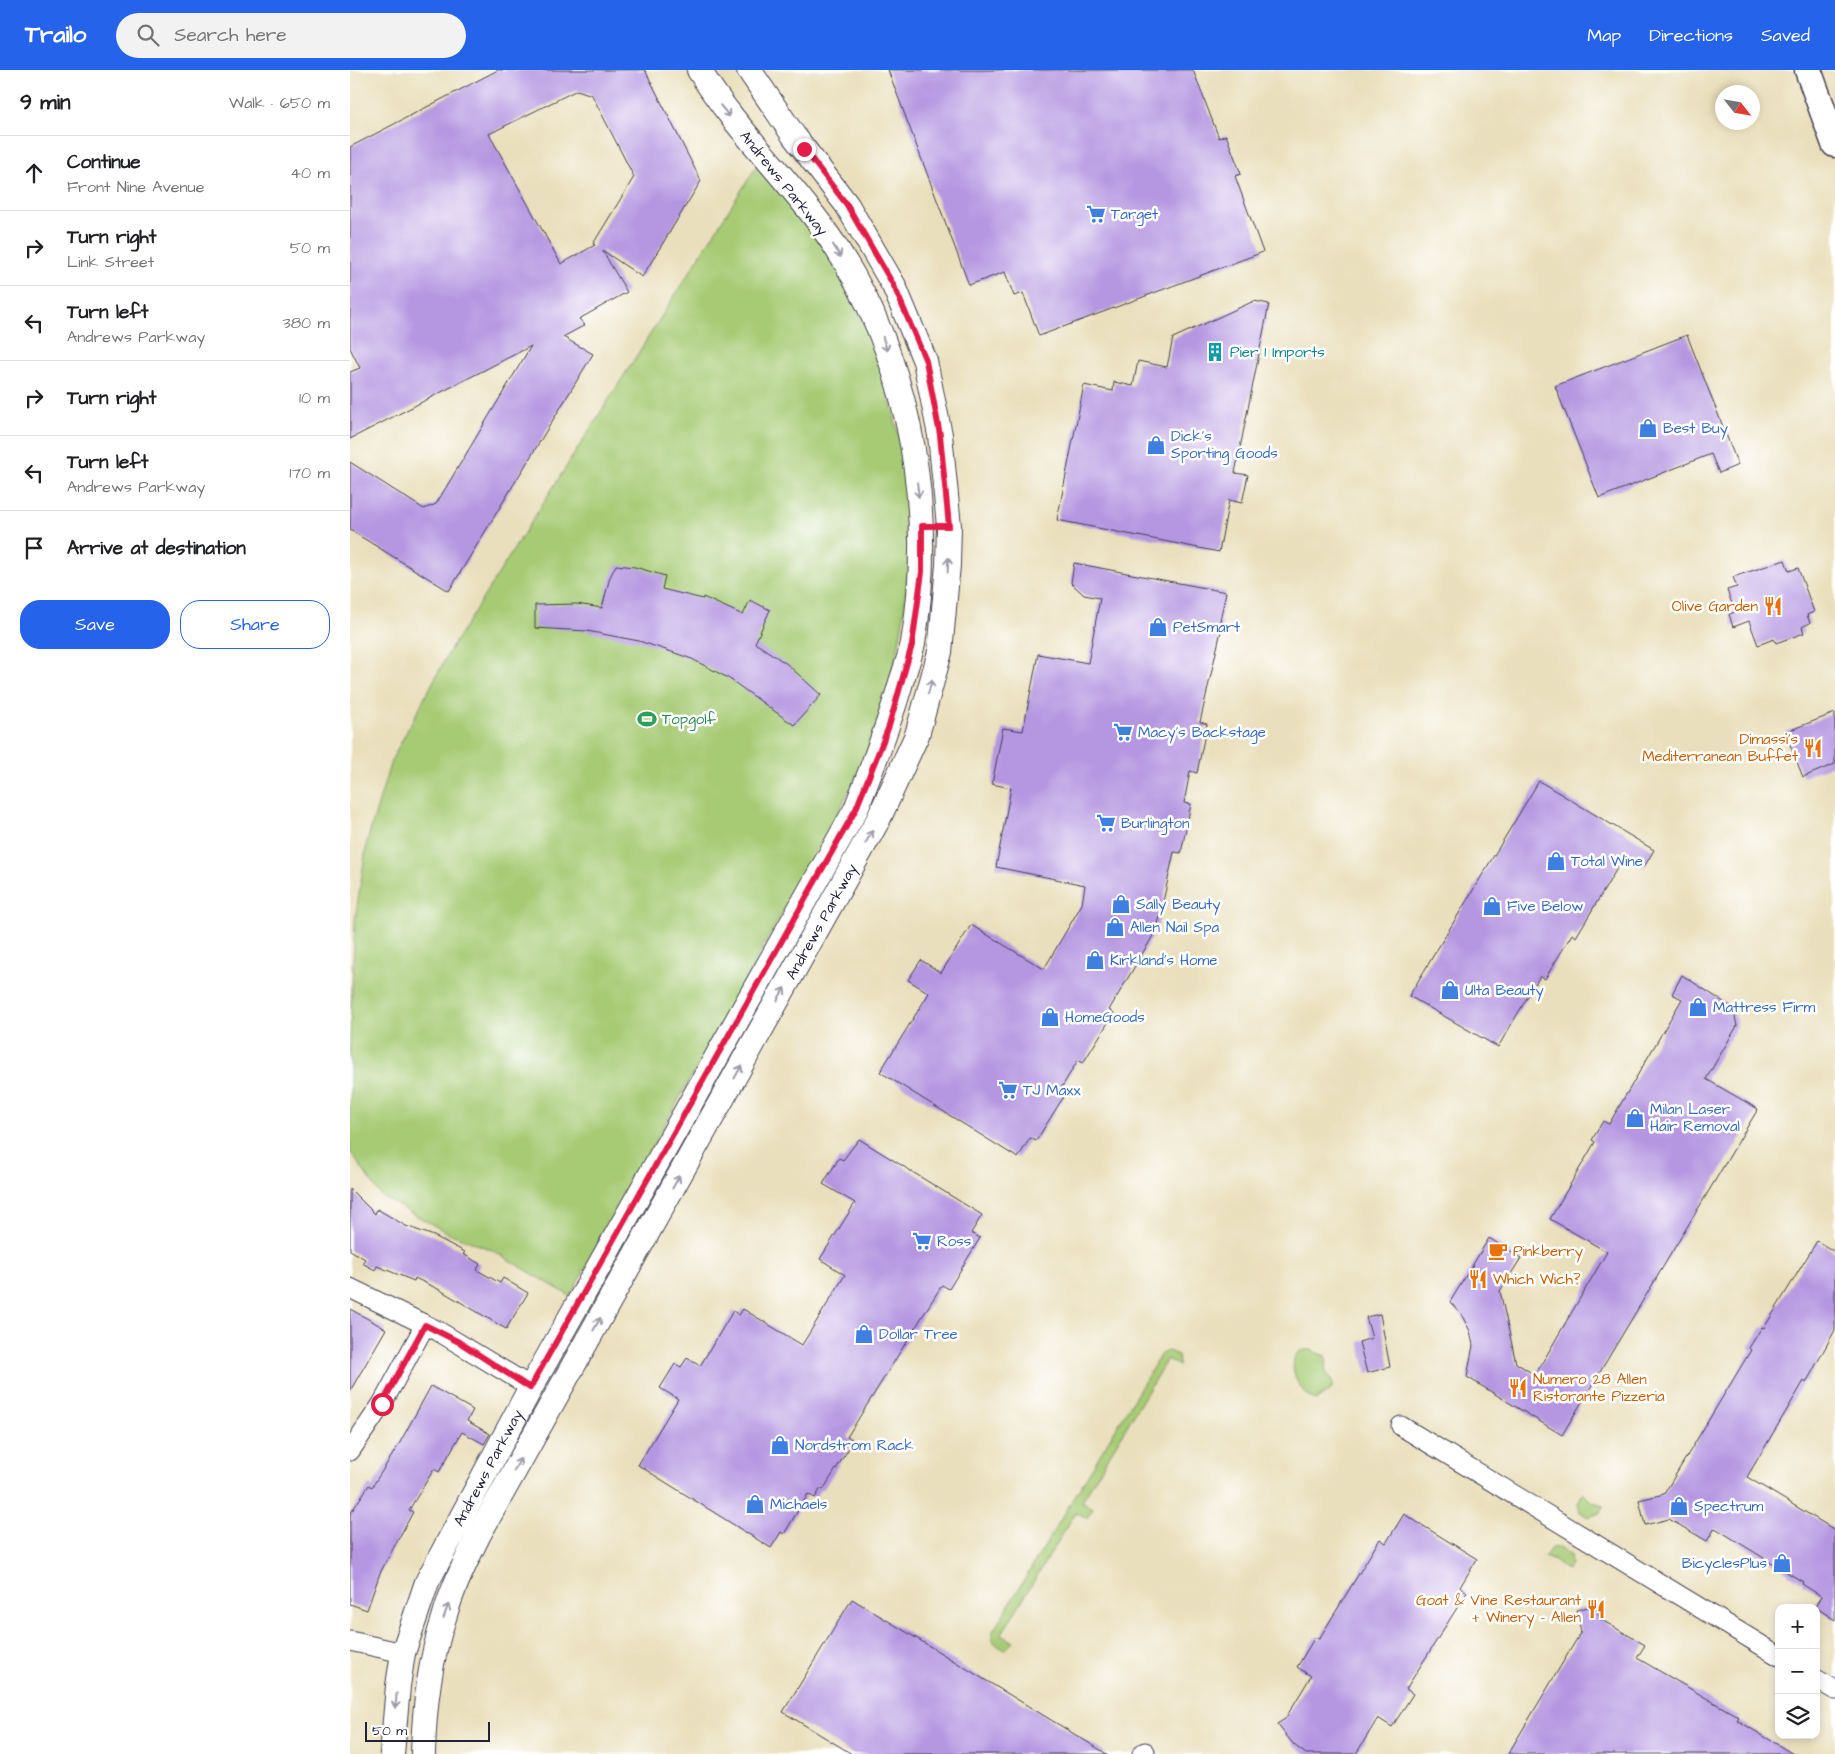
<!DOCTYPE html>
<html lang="en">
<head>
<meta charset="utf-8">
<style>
	body { margin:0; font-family:"Architects Daughter",sans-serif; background:#f2f2f2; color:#202124 }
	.controls { position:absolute; right:15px; bottom:15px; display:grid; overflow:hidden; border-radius:10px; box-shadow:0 2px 8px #0003 }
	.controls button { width:45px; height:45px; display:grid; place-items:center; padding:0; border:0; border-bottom:1px solid #e0e0e0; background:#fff; color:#202124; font:25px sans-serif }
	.compass { position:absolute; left:1365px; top:15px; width:45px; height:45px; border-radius:50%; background:#fff; box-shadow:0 2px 8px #0003; rotate:121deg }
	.scale { position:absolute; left:15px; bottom:12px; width:125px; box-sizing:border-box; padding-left:5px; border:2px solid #22223b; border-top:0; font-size:14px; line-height:18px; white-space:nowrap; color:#22223b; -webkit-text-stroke:4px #fff; paint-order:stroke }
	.stop { position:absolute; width:15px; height:15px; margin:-11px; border:4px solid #e11d48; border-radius:50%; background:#fff }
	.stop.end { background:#e11d48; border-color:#fff; box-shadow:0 1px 5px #0008 }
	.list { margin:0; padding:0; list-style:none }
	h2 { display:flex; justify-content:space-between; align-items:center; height:65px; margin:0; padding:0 20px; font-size:21px }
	h2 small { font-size:16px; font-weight:400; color:#757577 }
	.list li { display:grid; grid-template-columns:32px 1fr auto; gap:15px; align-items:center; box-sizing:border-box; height:75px; padding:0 20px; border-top:1px solid #e0e0e0 }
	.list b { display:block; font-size:19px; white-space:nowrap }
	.list p { margin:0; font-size:16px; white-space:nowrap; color:#757577 }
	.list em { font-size:16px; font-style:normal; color:#757577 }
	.actions { display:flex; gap:10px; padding:15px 20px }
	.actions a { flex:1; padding:11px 0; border:1px solid #2563eb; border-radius:20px; text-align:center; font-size:18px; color:#2563eb }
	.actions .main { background:#2563eb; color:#fff }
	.icon { flex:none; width:28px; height:28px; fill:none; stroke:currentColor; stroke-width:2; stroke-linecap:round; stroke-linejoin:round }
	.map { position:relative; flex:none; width:1485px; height:1684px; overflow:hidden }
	header { display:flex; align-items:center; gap:30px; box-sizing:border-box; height:70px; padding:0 25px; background:#2563eb; color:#fff }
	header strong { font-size:24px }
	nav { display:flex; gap:28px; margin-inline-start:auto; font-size:18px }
	.search { width:350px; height:45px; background:#f2f2f2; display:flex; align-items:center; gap:12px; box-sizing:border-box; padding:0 18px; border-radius:28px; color:#757577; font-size:19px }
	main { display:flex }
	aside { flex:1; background:#fff }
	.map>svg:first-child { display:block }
	.green { fill:#a7cb74; stroke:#647658 }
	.building { fill:#b597e1; fill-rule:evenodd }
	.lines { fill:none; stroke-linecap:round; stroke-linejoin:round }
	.minor-casing { stroke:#403e4e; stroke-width:21 }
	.tertiary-casing { stroke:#403e4e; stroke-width:26 }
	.secondary-casing { stroke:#403e4e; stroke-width:29 }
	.minor { stroke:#fff; stroke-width:19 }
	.tertiary { stroke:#fff; stroke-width:24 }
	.secondary { stroke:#fff; stroke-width:26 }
	.oneway { stroke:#9c9ca7 }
	.route { stroke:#e11d48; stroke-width:6 }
	.labels { text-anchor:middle; stroke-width:5; stroke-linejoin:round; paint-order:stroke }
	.street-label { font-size:15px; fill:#22223b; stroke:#fff }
	.shop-label { font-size:15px; fill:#366cbe; stroke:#fff; text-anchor:start }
	.culture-label { font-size:15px; fill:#0d838f; stroke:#fff; text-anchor:start }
	.food-label { font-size:15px; fill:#c56008; stroke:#fff; text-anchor:end }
	.leisure-label { font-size:15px; fill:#27864d; stroke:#fff; text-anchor:start }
</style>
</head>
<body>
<header>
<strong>Trailo</strong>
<div class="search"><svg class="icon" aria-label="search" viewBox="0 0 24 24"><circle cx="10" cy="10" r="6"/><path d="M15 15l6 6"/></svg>Search here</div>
<nav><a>Map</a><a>Directions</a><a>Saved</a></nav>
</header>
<main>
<aside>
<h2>9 min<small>Walk · 650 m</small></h2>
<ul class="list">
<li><svg class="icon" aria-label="ahead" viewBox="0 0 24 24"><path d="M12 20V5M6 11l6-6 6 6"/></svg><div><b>Continue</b><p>Front Nine Avenue</p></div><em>40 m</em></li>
<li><svg class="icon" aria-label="right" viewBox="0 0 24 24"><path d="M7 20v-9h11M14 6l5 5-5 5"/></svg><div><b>Turn right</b><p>Link Street</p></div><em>50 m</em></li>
<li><svg class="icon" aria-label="left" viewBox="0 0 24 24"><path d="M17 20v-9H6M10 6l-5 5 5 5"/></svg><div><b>Turn left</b><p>Andrews Parkway</p></div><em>380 m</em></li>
<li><svg class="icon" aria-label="right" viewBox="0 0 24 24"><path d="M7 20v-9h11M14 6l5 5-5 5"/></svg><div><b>Turn right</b></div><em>10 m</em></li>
<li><svg class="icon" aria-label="left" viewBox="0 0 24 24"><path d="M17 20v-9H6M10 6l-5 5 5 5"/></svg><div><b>Turn left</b><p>Andrews Parkway</p></div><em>170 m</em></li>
<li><svg class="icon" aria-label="arrive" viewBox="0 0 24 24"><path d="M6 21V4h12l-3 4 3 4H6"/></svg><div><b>Arrive at destination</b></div></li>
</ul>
<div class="actions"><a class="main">Save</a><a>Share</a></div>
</aside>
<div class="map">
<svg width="1485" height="1684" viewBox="0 0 1485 1684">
	<rect width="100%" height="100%" fill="#fff"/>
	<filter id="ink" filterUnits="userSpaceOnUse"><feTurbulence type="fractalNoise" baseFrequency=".02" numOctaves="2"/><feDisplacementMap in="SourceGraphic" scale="10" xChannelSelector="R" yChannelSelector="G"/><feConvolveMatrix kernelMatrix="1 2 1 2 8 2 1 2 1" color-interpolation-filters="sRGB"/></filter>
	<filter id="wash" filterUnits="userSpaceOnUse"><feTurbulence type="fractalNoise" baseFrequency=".0096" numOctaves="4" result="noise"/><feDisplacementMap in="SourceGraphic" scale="20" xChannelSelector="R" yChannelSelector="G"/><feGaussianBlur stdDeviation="1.12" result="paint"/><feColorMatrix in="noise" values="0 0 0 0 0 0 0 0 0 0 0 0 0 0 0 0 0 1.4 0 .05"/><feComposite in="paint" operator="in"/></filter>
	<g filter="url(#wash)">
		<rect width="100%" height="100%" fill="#eadfbc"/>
		<g class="green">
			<path d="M 408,94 C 435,126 469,163 488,199 C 578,365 582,551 500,720 L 220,1226 L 142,1180 L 96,1162 L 31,1126 L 0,1081 L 0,967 L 5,850 L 17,772 L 41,691 L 100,580 Z"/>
			<path d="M 961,1280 L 975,1286 L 977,1291 L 975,1300 L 983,1314 L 981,1320 L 966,1330 C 946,1325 929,1277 961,1280 Z"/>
			<path d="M 818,1281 L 828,1285 L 829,1296 L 817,1289 L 732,1431 L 743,1438 L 737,1448 L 726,1442 L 651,1565 L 663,1572 L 655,1580 C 647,1575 641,1573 642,1563 L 811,1284 Z"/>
			<path d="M 1233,1423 L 1241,1431 L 1254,1436 L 1251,1443 L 1238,1447 L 1230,1442 L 1228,1433 Z"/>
			<path d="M 1210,1477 L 1220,1485 L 1221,1494 L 1217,1500 L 1205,1491 L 1194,1487 L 1201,1478 Z"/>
		</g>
		<g id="blocks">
			<g class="building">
				<path d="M 148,0 L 295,0 L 351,111 L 292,207 L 252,180 L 277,222 L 229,249 L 235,255 L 213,267 L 243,284 L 99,521 L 0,460 L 0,392 L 74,439 L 86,434 L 181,276 L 0,369 L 0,302 L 10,298 L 0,278 L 0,77 ZM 227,20 L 242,25 L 284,107 L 243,174 L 245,175 L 211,194 L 139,64 Z"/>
				<path d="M 538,0 L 843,0 L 869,68 L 876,65 L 891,104 L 885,106 L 913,182 L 689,266 L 673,223 L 664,226 L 655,202 L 619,215 Z"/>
				<path d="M 904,231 L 919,234 L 885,403 L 898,405 L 892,433 L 879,430 L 869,482 L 707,450 L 734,315 L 763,321 L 764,312 L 783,316 L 788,291 L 817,297 L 823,268 Z"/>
				<path d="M 1337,265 L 1388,395 L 1369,403 L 1361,384 L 1249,428 L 1205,316 Z"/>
				<path d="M 1435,490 L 1439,501 L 1448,498 L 1464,542 L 1457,545 L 1460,553 L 1452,557 L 1454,563 L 1426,573 L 1424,569 L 1408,575 L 1399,551 L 1383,557 L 1379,544 L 1385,542 L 1377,520 L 1387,517 L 1383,507 Z"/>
				<path d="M 724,493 L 876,522 L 870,551 L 873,552 L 850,652 L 857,654 L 847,703 L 840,701 L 834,733 L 841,734 L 831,783 L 824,782 L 807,859 L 759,940 L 764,943 L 733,993 L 728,990 L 710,1020 L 716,1023 L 686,1071 L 680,1068 L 668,1088 L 530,1002 L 579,923 L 558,910 L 571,890 L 591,903 L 621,855 L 694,899 L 732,834 L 735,815 L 646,797 L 661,718 L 642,714 L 653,658 L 673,661 L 688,584 L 738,593 L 750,528 L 734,525 L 721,513 Z"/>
				<path d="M 266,495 L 285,497 L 315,506 L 312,519 L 353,529 L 353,527 L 393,545 L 400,530 L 420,540 L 405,573 L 437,594 L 471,625 L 444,655 L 378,608 L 342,589 L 316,580 L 289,571 L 237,561 L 185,558 L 185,535 L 227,534 L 252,538 L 260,507 Z"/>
				<path d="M 1485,643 L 1485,694 L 1453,707 L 1435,662 Z"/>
				<path d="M 1189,711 L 1304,780 L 1294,797 L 1275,785 L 1226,867 L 1222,864 L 1195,909 L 1190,906 L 1148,977 L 1059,926 Z"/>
				<path d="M 1332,905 L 1383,938 L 1387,956 L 1356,1009 L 1408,1039 L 1212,1365 L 1117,1307 L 1123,1275 L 1120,1261 L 1111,1244 L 1100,1232 L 1139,1168 L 1171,1188 L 1150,1221 L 1166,1293 L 1185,1305 L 1257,1182 L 1200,1149 L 1245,1072 L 1242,1070 L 1253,1051 L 1259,1054 L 1332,929 L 1322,924 Z"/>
				<path d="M 509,1069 L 632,1145 L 621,1163 L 630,1168 L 599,1219 L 592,1215 L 497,1367 L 504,1370 L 473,1420 L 471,1418 L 465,1428 L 458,1424 L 434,1464 L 431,1462 L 421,1478 L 288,1395 L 328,1329 L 310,1318 L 325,1294 L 331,1297 L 337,1288 L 350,1296 L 383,1241 L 389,1245 L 393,1239 L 452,1275 L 495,1205 L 470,1189 L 505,1133 L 473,1114 L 489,1088 L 493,1090 Z"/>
				<path d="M 0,1119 L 25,1144 L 27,1139 L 56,1156 L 84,1166 L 115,1182 L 113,1184 L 130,1194 L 127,1200 L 150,1213 L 153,1208 L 178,1223 L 156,1259 L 90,1220 L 65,1208 L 64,1211 L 27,1196 L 25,1200 L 12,1193 L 15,1189 L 0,1180 Z"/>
				<path d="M 1467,1171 L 1485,1182 L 1485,1260 L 1456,1313 L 1454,1311 L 1397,1407 L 1485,1460 L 1485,1550 L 1465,1537 L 1471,1526 L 1452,1514 L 1453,1512 L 1365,1458 L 1357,1471 L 1319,1449 L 1295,1455 L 1289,1430 L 1314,1424 L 1401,1280 L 1399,1278 L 1412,1257 L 1414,1258 Z"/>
				<path d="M 0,1239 L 36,1259 L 0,1321 Z"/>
				<path d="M 1030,1244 L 1040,1297 L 1017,1303 L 1009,1272 L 1022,1268 L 1016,1247 Z"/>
				<path d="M 81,1316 L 123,1340 L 117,1351 L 140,1364 L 134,1374 L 112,1362 L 89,1402 L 84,1399 L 59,1440 L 63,1442 L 30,1503 L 17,1540 L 0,1534 L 0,1444 L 19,1415 L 22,1417 L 48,1376 Z"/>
				<path d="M 1054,1444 L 1127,1489 L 1110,1517 L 1117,1522 L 1056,1619 L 1063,1624 L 1042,1657 L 1028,1648 L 1006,1684 L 956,1684 L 944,1675 L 927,1654 L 935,1649 L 961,1606 L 947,1597 L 965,1567 L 969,1569 L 1030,1469 L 1036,1473 Z"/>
				<path d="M 502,1529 L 757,1684 L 502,1684 L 433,1642 Z"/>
				<path d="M 1246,1535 L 1250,1549 L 1295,1575 L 1287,1588 L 1389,1647 L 1387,1650 L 1443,1684 L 1158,1684 L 1231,1562 L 1226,1540 Z"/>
			</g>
		</g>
	</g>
	<g filter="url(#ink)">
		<use href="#blocks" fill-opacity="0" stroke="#403e4e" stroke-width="1"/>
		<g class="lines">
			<g class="minor-casing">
				<g id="minor">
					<path d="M 0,1218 L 88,1261 L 181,1317"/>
					<path d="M 1051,1356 L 1429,1586"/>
					<path d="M 0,1381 L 32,1334 L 75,1255"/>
					<path d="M 0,1571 L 53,1583"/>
					<path d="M 1466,1609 L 1485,1620"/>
					<path d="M 792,1684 L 795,1682"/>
				</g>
			</g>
			<g class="tertiary-casing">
				<g id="tertiary">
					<path id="s1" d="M 42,1684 L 48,1616 L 53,1583 L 77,1512 L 181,1317 L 506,739 C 522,697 539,656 551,612 C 555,600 560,586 563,573 C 587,430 557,272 470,154 C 431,101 383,56 349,0"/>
					<path id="s2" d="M 73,1684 C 74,1640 80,1590 94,1548 C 102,1519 115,1493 128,1466 L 528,750 L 567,665 L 590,582 L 598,495 L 599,456 L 590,365 L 575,291 L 544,216 L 497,135 L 444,66 L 399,0"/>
				</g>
			</g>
			<g class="secondary-casing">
				<path id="secondary" d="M 1458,0 L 1485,74"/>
			</g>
			<use href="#minor" class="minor"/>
			<use href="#tertiary" class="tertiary"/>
			<use href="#secondary" class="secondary"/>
		</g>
		<defs><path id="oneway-shaft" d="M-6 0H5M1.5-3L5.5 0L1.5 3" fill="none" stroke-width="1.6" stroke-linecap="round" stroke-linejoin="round" transform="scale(1.25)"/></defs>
		<g class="oneway">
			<use href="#oneway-shaft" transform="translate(375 41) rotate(50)"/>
			<use href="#oneway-shaft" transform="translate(487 181) rotate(58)"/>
			<use href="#oneway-shaft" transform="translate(535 274) rotate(72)"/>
			<use href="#oneway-shaft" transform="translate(568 420) rotate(83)"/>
			<use href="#oneway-shaft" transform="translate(598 495) rotate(-87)"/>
			<use href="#oneway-shaft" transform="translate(580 617) rotate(-74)"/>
			<use href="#oneway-shaft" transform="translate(519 767) rotate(-61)"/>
			<use href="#oneway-shaft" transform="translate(431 924) rotate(-61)"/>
			<use href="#oneway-shaft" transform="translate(388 1002) rotate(-61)"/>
			<use href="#oneway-shaft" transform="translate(326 1112) rotate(-61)"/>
			<use href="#oneway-shaft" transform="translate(247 1254) rotate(-61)"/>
			<use href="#oneway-shaft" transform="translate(167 1395) rotate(-61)"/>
			<use href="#oneway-shaft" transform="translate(96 1541) rotate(-70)"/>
			<use href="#oneway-shaft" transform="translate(46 1631) rotate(95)"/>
		</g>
	</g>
	<g class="lines" filter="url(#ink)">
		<path class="route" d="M 32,1334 L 75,1255 L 109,1272 L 180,1318 L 506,739 L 539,656 L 562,575 L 572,502 L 572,456 L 599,456 L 590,365 L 576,291 L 544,216 L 497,135 L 454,79"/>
	</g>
	<defs>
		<g id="supermarket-bare" transform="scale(1.5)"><path d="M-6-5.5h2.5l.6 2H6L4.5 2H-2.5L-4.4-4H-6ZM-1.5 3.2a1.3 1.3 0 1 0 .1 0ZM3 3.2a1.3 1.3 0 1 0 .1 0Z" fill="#3f7fe0" stroke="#fff" stroke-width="2.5" paint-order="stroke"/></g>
		<g id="building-bare" transform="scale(1.5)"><path d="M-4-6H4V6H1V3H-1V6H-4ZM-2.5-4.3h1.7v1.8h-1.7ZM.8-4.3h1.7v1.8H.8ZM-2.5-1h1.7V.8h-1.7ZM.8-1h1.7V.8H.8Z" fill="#0f9aa8" stroke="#fff" stroke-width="2.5" paint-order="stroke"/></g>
		<g id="shop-bare" transform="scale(1.5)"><path d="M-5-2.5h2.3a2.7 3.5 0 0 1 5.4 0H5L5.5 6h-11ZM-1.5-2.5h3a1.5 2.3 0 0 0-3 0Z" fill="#3f7fe0" stroke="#fff" stroke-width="2.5" paint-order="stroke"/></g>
		<g id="restaurant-bare" transform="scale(1.5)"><path d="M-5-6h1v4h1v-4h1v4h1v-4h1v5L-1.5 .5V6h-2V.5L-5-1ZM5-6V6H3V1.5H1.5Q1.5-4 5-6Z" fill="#e8710a" stroke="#fff" stroke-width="2.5" paint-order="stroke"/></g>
		<g id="stadium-bare" transform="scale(1.5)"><path d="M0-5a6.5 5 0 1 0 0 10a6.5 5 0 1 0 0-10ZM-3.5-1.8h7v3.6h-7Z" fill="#2e9e5b" stroke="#fff" stroke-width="2.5" paint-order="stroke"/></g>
		<g id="cafe-bare" transform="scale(1.5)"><path d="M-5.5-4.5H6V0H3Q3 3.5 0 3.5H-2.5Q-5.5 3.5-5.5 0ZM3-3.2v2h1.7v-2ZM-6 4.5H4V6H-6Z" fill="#e8710a" stroke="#fff" stroke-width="2.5" paint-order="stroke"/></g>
	</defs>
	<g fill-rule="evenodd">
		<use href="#supermarket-bare" x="746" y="144"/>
		<use href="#building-bare" x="865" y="282"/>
		<use href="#shop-bare" x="1298" y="358"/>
		<use href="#shop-bare" x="806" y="375"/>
		<use href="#restaurant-bare" x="1423" y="536"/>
		<use href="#shop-bare" x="808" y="557"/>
		<use href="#stadium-bare" x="297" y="649"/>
		<use href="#supermarket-bare" x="773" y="662"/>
		<use href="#restaurant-bare" x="1463" y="678"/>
		<use href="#supermarket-bare" x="756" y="753"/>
		<use href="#shop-bare" x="1206" y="791"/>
		<use href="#shop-bare" x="771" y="834"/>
		<use href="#shop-bare" x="1142" y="836"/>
		<use href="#shop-bare" x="765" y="857"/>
		<use href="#shop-bare" x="745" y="890"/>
		<use href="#shop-bare" x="1100" y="920"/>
		<use href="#shop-bare" x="1348" y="937"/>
		<use href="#shop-bare" x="700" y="947"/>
		<use href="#supermarket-bare" x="658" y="1020"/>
		<use href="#shop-bare" x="1285" y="1048"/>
		<use href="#supermarket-bare" x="572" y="1171"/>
		<use href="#cafe-bare" x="1148" y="1181"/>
		<use href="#restaurant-bare" x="1128" y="1209"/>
		<use href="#shop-bare" x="514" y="1264"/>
		<use href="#restaurant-bare" x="1168" y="1318"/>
		<use href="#shop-bare" x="430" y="1375"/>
		<use href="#shop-bare" x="405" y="1434"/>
		<use href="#shop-bare" x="1329" y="1436"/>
		<use href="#shop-bare" x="1432" y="1493"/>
		<use href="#restaurant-bare" x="1246" y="1539"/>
	</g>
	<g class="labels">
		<g class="street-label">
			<text transform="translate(434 113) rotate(51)" y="5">Andrews Parkway</text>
			<text dy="5" stroke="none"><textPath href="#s2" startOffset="931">Andrews Parkway</textPath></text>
			<text dy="5" stroke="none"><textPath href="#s1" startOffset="306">Andrews Parkway</textPath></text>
		</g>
		<g class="shop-label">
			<text x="761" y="149">Target</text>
			<text x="1313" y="363">Best Buy</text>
			<text x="821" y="371">Dick's<tspan x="821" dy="17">Sporting Goods</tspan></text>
			<text x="823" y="562">PetSmart</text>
			<text x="788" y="667">Macy's Backstage</text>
			<text x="771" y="758">Burlington</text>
			<text x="1221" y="796">Total Wine</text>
			<text x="786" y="839">Sally Beauty</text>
			<text x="1157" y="841">Five Below</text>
			<text x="780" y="862">Allen Nail Spa</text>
			<text x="760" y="895">Kirkland's Home</text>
			<text x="1115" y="925">Ulta Beauty</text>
			<text x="1363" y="942">Mattress Firm</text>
			<text x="715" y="952">HomeGoods</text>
			<text x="673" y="1025">TJ Maxx</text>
			<text x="1300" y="1044">Milan Laser<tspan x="1300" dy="17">Hair Removal</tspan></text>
			<text x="587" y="1176">Ross</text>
			<text x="529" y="1269">Dollar Tree</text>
			<text x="445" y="1380">Nordstrom Rack</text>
			<text x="420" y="1439">Michaels</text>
			<text x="1344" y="1441">Spectrum</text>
			<text x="1417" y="1498" text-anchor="end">BicyclesPlus</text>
		</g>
		<g class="culture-label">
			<text x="880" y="287">Pier 1 Imports</text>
		</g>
		<g class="food-label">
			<text x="1408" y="541">Olive Garden</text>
			<text x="1448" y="674">Dimassi's<tspan x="1448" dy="17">Mediterranean Buffet</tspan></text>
			<text x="1163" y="1186" text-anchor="start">Pinkberry</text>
			<text x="1143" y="1214" text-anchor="start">Which Wich?</text>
			<text x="1183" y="1314" text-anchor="start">Numero 28 Allen<tspan x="1183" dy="17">Ristorante Pizzeria</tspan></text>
			<text x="1231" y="1535">Goat &amp; Vine Restaurant<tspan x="1231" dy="17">+ Winery - Allen</tspan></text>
		</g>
		<g class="leisure-label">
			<text x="312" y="654">Topgolf</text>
		</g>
	</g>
</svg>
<div class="controls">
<button>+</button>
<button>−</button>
<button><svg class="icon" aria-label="layers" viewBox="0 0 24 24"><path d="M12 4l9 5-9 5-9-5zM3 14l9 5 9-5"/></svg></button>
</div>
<svg class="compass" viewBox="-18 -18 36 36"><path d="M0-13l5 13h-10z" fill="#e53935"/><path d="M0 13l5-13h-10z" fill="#757577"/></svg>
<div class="scale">50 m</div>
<div class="stop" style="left:32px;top:1334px"></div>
<div class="stop end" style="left:454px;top:79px"></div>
</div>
</main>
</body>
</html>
